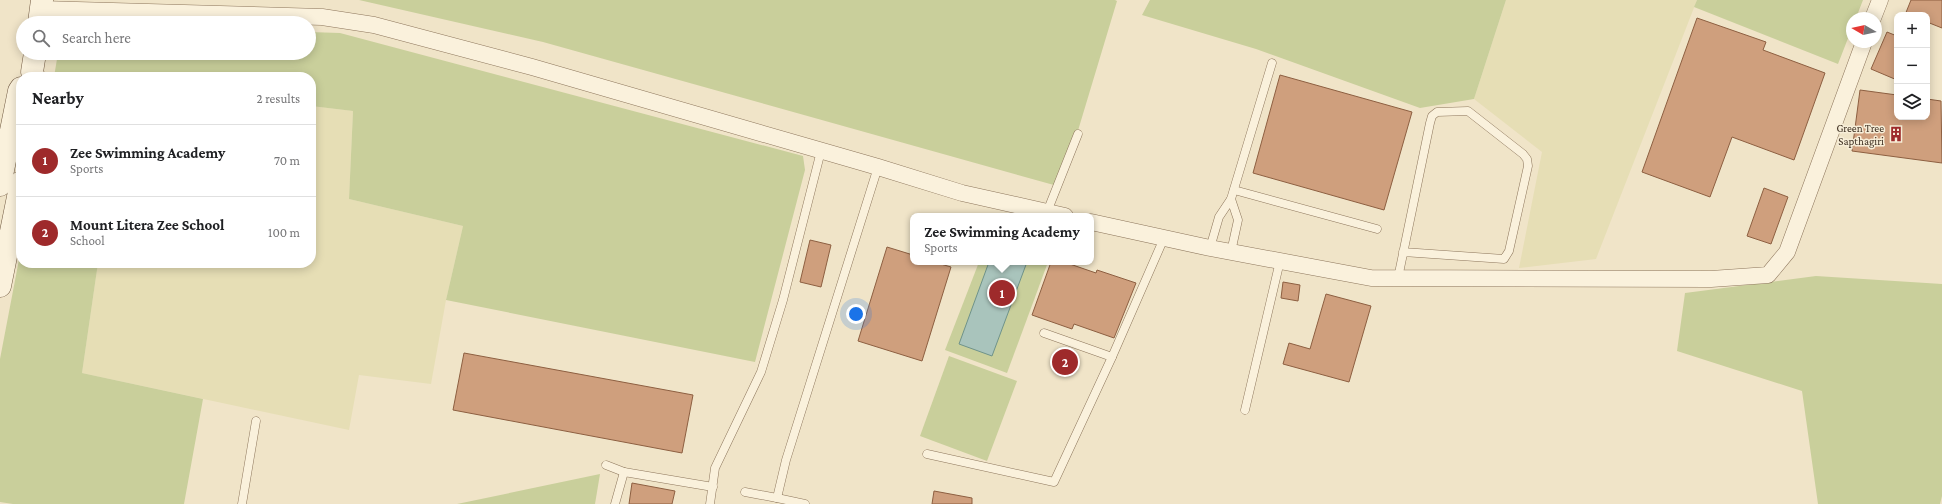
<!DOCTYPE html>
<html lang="en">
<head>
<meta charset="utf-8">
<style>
	body { margin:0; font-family:"Crimson Pro",serif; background:#f2f2f2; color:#202124 }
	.controls { position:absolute; right:12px; top:12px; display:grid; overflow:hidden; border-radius:8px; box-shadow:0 2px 10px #0003 }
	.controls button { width:36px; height:36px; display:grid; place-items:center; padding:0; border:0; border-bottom:1px solid #e0e0e0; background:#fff; color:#202124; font:20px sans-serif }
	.compass { position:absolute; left:1846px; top:12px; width:36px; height:36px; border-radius:50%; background:#fff; box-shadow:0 2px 10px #0003; rotate:279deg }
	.you { position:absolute; left:856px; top:314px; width:14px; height:14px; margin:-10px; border:3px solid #fff; border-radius:50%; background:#1a73e8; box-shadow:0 0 0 6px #1a73e833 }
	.badge { display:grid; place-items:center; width:26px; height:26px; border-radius:50%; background:#9e2a2b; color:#fff; font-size:13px; font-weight:700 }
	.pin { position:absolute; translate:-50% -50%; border:2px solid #fff; box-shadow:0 1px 4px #0006 }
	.popup { position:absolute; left:910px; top:213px; width:184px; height:52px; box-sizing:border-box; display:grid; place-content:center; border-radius:8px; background:#fff; filter:drop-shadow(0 1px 3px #0005); font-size:13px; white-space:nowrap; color:#757577 }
	.popup b { font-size:15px; color:#202124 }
	.popup::after { content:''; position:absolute; left:50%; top:100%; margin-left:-8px; border:8px solid transparent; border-top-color:#fff }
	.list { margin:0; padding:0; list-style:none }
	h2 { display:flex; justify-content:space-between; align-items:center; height:52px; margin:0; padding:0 16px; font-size:17px }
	h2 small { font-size:13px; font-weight:400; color:#757577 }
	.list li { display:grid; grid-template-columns:26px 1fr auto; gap:12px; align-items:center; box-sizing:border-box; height:72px; padding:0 16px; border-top:1px solid #e0e0e0 }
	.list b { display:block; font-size:15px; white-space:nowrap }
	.list p { margin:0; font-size:13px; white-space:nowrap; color:#757577 }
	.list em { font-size:13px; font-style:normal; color:#757577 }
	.icon { flex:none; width:22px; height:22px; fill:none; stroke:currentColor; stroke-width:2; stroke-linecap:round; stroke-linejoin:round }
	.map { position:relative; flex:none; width:1942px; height:504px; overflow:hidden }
	.search { position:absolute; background:#fff; box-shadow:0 2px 10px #0003; left:16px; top:16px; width:300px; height:44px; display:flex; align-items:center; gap:10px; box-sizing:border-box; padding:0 14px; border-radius:22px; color:#757577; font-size:15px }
	.panel { position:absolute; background:#fff; box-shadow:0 2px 10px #0003; left:16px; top:72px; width:300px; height:196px; border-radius:16px }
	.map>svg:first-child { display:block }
	.farmland { fill:#e6deb5 }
	.green { fill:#c9cf9b }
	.water { fill:#a9c4bc; stroke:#6f938a }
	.building { fill:#cf9f7d; stroke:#8d5f41 }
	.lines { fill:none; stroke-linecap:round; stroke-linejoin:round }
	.lane-casing { stroke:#8d765c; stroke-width:9 }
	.street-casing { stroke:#8d765c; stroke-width:17 }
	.secondary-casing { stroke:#6f573f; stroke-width:23 }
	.lane { stroke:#faf1dc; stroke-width:8 }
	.street { stroke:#faf1dc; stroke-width:16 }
	.secondary { stroke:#faf1dc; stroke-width:22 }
	.labels { text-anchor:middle; stroke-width:3; stroke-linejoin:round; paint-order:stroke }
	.poi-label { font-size:11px; fill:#3d2e20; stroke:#f7eed8; text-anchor:end }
</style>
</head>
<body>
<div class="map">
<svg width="1942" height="504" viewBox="0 0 1942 504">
	<rect width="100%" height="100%" fill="#f0e4c8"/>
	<g class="farmland">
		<path d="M 1506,0 L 1697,0 L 1596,259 L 1519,268 L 1542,152 L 1474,99 Z"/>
		<path d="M 311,106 L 353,111 L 349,199 L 463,226 L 446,300 L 431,384 L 359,375 L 349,430 L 82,373 L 98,263 L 311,263 Z"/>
	</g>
	<g class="green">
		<path d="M 359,0 L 1115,0 L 1117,1 L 1061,187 L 543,42 Z"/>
		<path d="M 1150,0 L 1506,0 L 1474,99 L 1420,108 L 1256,49 L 1142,15 Z"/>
		<path d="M 1697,0 L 1863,0 L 1856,18 L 1852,18 L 1852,28 L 1838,64 L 1694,7 Z"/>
		<path d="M 309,32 L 340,33 L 803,156 L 805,170 L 755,362 L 446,300 L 463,226 L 349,199 L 353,111 L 311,106 L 311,77 L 54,77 L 58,53 L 309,53 Z"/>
		<path d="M 21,249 L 21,263 L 98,263 L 82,373 L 203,399 L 184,504 L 13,504 L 0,502 L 0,359 Z"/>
		<path d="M 979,262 L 1048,262 L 1007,373 L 945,350 Z"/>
		<path d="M 1816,276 L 1942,284 L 1942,496 L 1940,504 L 1818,504 L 1802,391 L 1677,351 L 1685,293 Z"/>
		<path d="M 949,356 L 1017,381 L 987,461 L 920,436 Z"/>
		<path d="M 600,474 L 595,504 L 457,504 Z"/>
	</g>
	<path class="water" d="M 989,262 L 1027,262 L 992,356 L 959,344 Z"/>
	<g class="building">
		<path d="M 1911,0 L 1942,0 L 1942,28 L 1927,22 L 1927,15 L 1905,15 Z"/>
		<path d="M 1697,18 L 1766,42 L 1763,50 L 1825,73 L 1794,160 L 1732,137 L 1710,197 L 1642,172 Z"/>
		<path d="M 1887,32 L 1897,36 L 1897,80 L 1871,69 Z"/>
		<path d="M 1280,75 L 1412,112 L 1384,210 L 1253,173 Z"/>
		<path d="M 1860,90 L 1897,95 L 1897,117 L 1927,117 L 1927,99 L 1941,101 L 1942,163 L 1852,151 Z"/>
		<path d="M 1764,188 L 1788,197 L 1771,244 L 1747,236 Z"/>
		<path d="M 810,240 L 831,245 L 821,287 L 800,282 Z"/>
		<path d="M 887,247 L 913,255 L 913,262 L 934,262 L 951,267 L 922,361 L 858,341 Z"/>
		<path d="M 1051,262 L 1064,262 L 1096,273 L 1097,270 L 1136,283 L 1114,338 L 1074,324 L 1072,329 L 1032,315 Z"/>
		<path d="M 1283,282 L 1300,285 L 1298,301 L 1281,298 Z"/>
		<path d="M 1326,294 L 1371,306 L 1349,382 L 1283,364 L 1289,343 L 1310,349 Z"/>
		<path d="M 464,353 L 693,395 L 682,453 L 453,410 Z"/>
		<path d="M 632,483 L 675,491 L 672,504 L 629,504 Z"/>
		<path d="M 934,491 L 972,498 L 972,504 L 932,504 Z"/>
	</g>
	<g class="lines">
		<g class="lane-casing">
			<g id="lane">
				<path d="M 1234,190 L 1377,229"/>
				<path d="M 1231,199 L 1272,63"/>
				<path d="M 1047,212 L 1078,134"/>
				<path d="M 1210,248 L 1219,217 L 1231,199 L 1238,220 L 1231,252"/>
				<path d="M 1398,278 L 1430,123 L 1432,116 L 1437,112 L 1468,111 L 1523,154 L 1527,159 L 1528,166 L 1509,251 L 1504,259 L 1403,252"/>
				<path d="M 1044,333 L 1112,357"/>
				<path d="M 1245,410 L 1280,261"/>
				<path d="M 927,454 L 1054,482 L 1112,357 L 1164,238"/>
				<path d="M 606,465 L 624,472"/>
				<path d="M 745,492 L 777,498"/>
				<path d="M 242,504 L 256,421"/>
				<path d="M 615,504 L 624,472 L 713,487"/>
				<path d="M 710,504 L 715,468 L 761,372 L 783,300 L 821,151"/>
				<path d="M 805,504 L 777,498 L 786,460 L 878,167"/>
			</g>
		</g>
		<g class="street-casing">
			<g id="street">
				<path d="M 41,9 L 322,17 L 374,25 L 532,67 L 878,167 L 962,193 L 1065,216"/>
				<path d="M 1873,18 L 1880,0"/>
				<path d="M 1091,222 L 1210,248 L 1371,278 L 1711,279 L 1768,275 L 1787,252 L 1864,42"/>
			</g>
		</g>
		<g class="secondary-casing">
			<g id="secondary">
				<path d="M 39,23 L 42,0"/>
				<path d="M 34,77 L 32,72 L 35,53"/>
				<path d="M 0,185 L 19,91 L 21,88"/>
				<path d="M 0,286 L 21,182"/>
			</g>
		</g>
		<use href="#lane" class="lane"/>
		<use href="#street" class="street"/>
		<use href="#secondary" class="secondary"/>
	</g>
	<defs>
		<g id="building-bare" transform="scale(1.2)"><path d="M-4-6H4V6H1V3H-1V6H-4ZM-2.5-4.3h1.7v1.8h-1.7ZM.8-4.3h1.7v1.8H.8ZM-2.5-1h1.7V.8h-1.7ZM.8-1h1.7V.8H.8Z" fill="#9e2a2b" stroke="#f7eed8" stroke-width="2.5" paint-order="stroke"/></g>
	</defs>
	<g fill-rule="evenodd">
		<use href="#building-bare" x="1896" y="134"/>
	</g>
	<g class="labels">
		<g class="poi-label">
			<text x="1884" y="132">Green Tree<tspan x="1884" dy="13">Sapthagiri</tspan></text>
		</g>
	</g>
</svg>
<div class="controls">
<button>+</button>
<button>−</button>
<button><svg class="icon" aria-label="layers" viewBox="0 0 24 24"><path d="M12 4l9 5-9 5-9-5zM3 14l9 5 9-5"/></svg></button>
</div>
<svg class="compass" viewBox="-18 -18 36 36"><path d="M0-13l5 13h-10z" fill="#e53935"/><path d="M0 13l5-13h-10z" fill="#757577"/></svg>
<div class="you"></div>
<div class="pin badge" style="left:1002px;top:293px">1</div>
<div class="popup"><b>Zee Swimming Academy</b>Sports</div>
<div class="pin badge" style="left:1065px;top:362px">2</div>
<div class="search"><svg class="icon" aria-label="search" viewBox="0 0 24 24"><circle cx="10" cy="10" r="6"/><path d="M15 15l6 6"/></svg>Search here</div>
<section class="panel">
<h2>Nearby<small>2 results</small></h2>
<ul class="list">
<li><span class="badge">1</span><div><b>Zee Swimming Academy</b><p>Sports</p></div><em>70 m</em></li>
<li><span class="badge">2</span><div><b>Mount Litera Zee School</b><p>School</p></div><em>100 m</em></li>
</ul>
</section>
</div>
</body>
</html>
